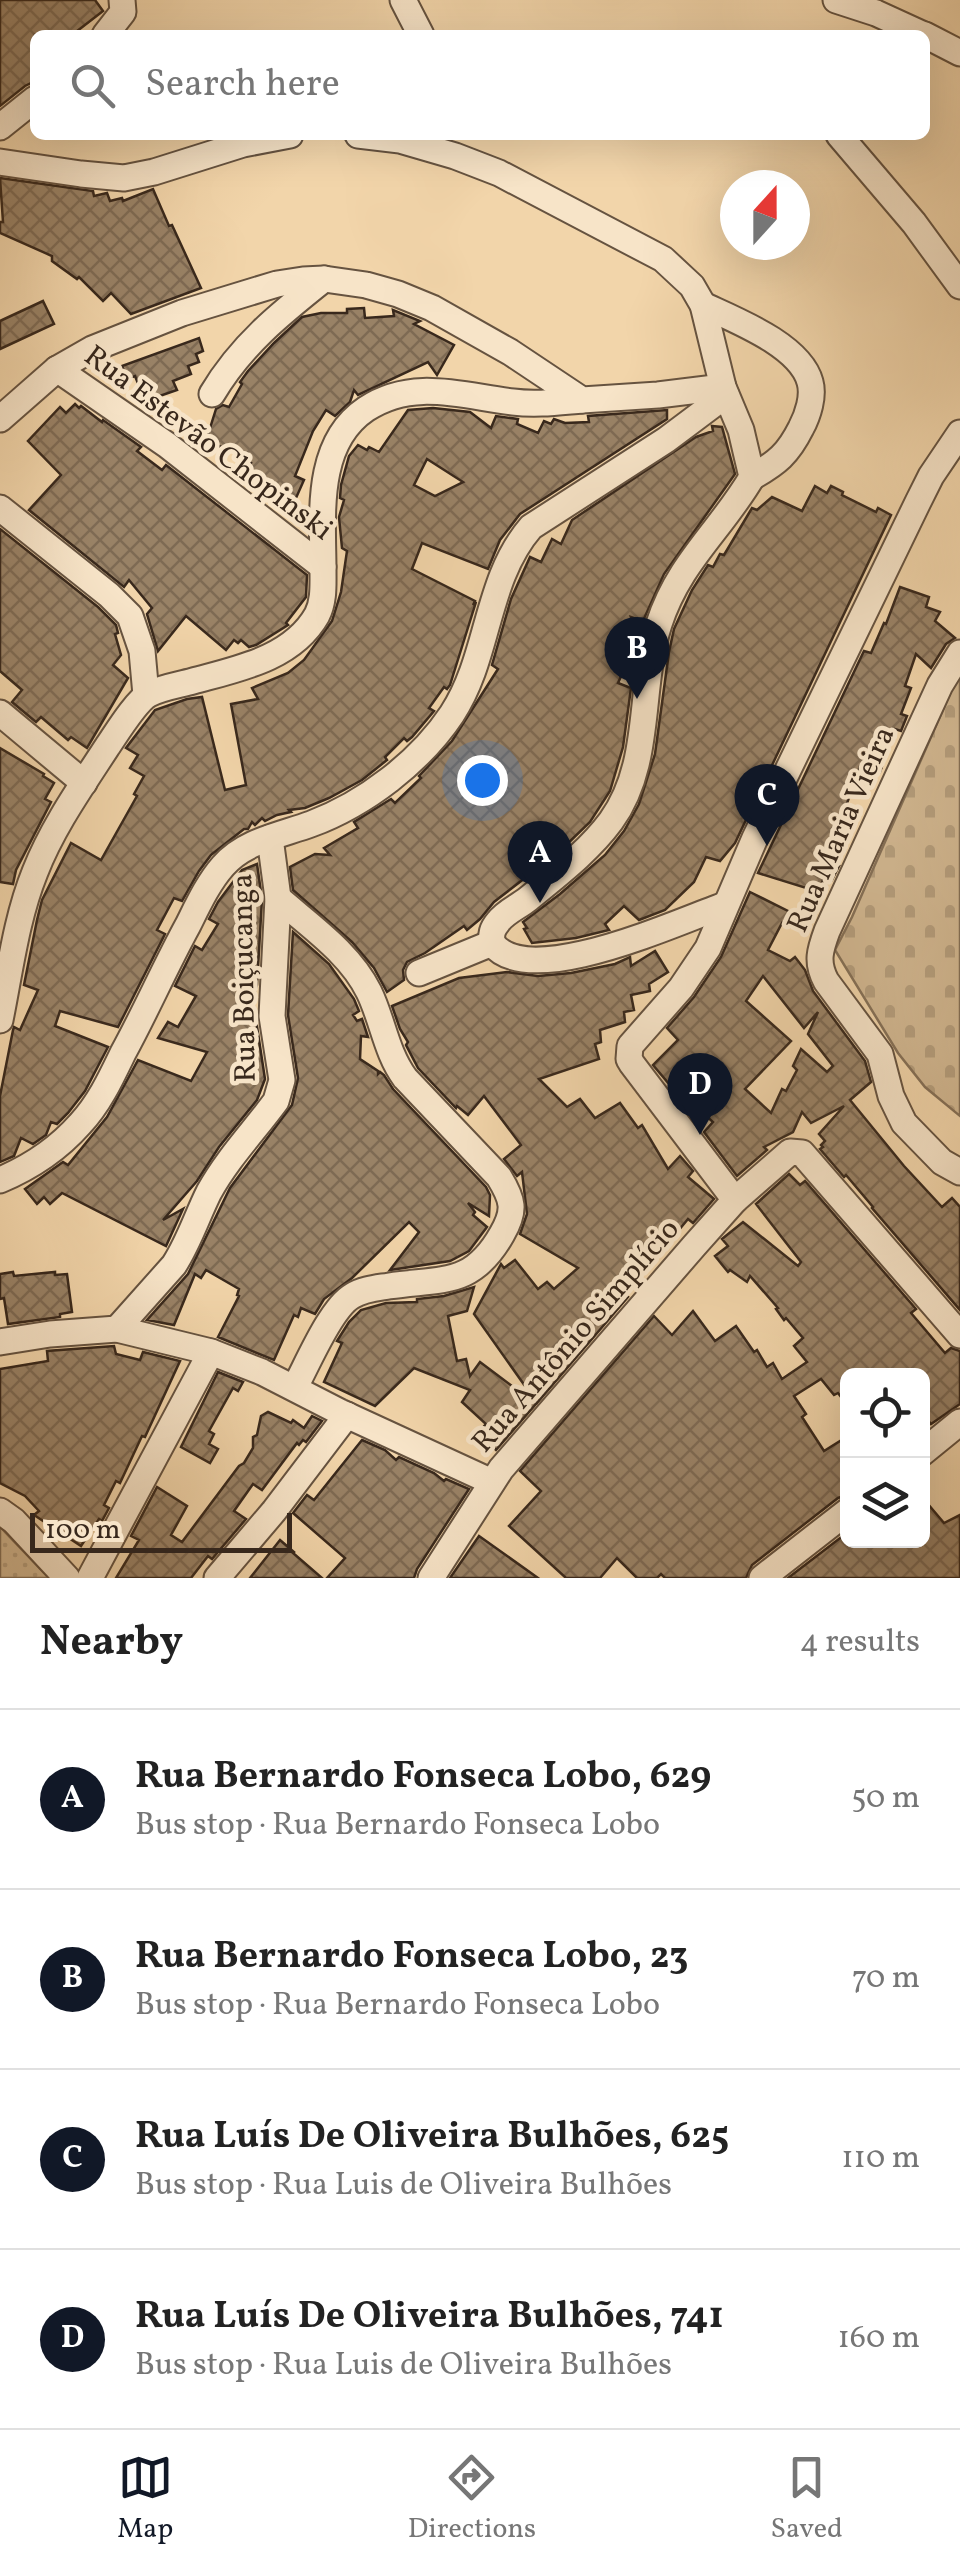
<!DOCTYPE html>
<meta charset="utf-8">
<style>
:root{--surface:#fff;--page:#f6f6f6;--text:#222;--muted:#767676;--line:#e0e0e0;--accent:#111827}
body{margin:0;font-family:Vollkorn,serif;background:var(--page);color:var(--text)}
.controls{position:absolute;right:30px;bottom:30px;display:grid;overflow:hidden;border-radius:15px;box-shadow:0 10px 40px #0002}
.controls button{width:90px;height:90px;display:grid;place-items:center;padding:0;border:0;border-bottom:2px solid var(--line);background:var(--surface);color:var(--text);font:50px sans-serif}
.compass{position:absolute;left:720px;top:170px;width:90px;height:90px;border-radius:50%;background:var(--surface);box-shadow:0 10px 40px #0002;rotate:21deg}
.scale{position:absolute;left:30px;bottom:25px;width:262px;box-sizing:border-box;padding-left:10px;border:5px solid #38281c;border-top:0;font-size:28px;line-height:35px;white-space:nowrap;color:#38281c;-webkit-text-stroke:8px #f7e4c8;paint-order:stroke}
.you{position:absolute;left:482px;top:780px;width:35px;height:35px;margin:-25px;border:8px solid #fff;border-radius:50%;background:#1a73e8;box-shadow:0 0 0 15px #1a73e833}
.badge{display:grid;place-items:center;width:65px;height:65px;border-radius:50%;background:var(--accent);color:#fff;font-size:32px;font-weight:700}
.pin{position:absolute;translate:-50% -82px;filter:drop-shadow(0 2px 5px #0008)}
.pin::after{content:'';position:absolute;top:52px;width:35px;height:30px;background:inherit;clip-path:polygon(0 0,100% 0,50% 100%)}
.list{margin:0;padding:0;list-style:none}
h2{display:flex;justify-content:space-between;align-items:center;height:130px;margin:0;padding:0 40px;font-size:42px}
h2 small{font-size:32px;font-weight:400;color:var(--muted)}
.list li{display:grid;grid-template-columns:65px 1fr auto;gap:30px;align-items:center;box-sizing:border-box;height:180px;padding:0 40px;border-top:2px solid var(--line)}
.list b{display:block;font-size:38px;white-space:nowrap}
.list p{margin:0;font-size:32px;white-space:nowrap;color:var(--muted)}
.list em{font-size:32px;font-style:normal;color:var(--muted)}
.icon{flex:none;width:55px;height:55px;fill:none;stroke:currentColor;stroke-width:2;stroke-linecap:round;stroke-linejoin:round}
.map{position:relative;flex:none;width:960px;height:1578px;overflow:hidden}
.search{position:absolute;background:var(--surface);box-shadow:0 10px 40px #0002;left:30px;right:30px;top:30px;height:110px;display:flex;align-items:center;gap:25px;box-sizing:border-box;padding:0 35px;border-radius:15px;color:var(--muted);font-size:38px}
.sheet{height:850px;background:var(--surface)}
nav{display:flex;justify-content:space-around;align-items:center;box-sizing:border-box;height:140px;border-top:2px solid var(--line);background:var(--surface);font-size:28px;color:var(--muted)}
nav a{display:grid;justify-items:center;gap:5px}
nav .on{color:var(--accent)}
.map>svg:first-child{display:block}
.cemetery{fill:url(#cemetery-stones);stroke:#857057;stroke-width:2.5}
.park{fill:url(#park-dots);stroke:#857057;stroke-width:2.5}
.building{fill:url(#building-cross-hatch);stroke:#38281c;stroke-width:2.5;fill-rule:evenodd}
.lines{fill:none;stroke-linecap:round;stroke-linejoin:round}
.minor-casing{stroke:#665340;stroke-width:29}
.minor{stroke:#f7e4c8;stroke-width:25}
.labels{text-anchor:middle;stroke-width:9;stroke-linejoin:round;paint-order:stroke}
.street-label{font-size:30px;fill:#38281c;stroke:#f7e4c8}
</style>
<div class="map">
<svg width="960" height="1578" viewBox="0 0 960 1578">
<defs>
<pattern id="cemetery-stones" width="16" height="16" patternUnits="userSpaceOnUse" patternTransform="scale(2.5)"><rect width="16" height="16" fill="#d2b892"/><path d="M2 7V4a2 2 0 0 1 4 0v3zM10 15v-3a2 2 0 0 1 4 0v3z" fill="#b59e7d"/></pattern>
<pattern id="park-dots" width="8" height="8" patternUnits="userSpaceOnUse" patternTransform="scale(2.5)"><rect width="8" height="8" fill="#d2b892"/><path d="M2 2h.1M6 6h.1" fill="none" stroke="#b59e7d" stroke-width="1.8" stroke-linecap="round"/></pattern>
<pattern id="building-cross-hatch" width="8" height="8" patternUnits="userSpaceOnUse" patternTransform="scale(2.5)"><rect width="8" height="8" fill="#998266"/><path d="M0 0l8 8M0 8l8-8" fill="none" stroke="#7e6a53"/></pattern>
</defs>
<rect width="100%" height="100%" fill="#f2d5aa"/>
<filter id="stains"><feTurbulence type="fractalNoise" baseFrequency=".002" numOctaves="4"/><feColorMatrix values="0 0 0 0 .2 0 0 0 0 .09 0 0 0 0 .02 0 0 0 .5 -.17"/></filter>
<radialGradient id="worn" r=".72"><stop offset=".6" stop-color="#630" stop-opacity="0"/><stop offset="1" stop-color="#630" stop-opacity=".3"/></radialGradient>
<polygon class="cemetery" points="960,671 960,1116 925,1087 898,1053 835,950 852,917"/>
<polygon class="park" points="0,1526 5,1532 49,1578 0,1578"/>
<g class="building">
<polygon points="0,0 95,0 103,11 72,35 35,35 35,81 25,86 0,106"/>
<polygon points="0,178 93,191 94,196 107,193 110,201 122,198 123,201 153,189 169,226 172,225 201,288 131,314 111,293 103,301 79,277 77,279 52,261 52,256 0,233 0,222 3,222"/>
<polygon points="43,301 54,324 0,349 0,321"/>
<polygon points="364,308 365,318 394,316 393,310 420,321 414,324 454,345 437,375 428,362 358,395 354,390 350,402 335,416 326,410 313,431 295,476 304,480 296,498 257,483 260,476 248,471 251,463 240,459 242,455 206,441 216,409 223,405 229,407 242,384 240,382 248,371 274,343 302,317 321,313 347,313 347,309"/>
<polygon points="199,338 203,351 196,354 199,362 188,366 191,374 173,381 177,390 154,398 148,383 139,386 135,376 127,379 122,366"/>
<polygon points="75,404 79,408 81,406 102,422 103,420 141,447 137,451 162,470 166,465 307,575 306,597 286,623 288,625 256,645 249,647 241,640 238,643 234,640 226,650 186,616 158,651 147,614 152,608 129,580 124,587 29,510 61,475 28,441 60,407 66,413"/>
<path d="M433,408L470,412L491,428L496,416L518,419L517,424L538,433L544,421L551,424L554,419L565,423L589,422L588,416L667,410V419L520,514L500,540L488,569L422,543L412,569L475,601L473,605L476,602L450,685L447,689L444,687L429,708L434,711L412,737L407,741L404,738L385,757L387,760L362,780L329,798L305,808L289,810L291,812L277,815L265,821L262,818L255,825L252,822L248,829H244L211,855L199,871L182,901L174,898L157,930L165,934L118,1027L60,1011L55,1026L108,1047L85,1091L68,1113L57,1124L51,1122L46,1135L33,1144L21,1138L14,1156L0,1162V1096L13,1030L14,1027L20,1030L38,990L24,985L37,920L42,900L71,843L101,860L137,796L134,794L144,776L130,768L138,755L126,748L155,710L187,699L202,697L225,790L246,785L231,704L258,699L252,688L288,673L304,660L332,621L341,592L347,551L342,548L339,517L344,500L340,498L341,485L349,456L358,445L367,450L369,447L379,452L408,410ZM427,459L463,482L435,496L414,485Z"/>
<polygon points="712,426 722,427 735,474 664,574 643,621 631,617 639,636 618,683 631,688 623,747 610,791 590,822 561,850 494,902 480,919 467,930 464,926 425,953 407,962 403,970 404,980 387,992 374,968 352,942 293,890 290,867 315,854 330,855 324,848 358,828 354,822 391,799 395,803 421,778 419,776 452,741 498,669 492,665 511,599 530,557 541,562 552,539 561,544 572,520 696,437 713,431"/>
<polygon points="815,486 827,493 831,486 843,492 842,495 876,512 878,508 891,515 735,843 720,861 706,857 694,882 665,910 639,920 624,906 605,924 609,930 576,938 532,943 524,929 527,928 523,922 560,894 605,855 624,831 639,804 655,754 669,652 674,629 692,590 708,565 713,567 720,554 724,555 752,508 757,510 772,497 802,511"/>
<polygon points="0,529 98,607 116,625 118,633 115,634 121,655 113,665 128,678 87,748 71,737 68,740 41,717 36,722 12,702 22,690 0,671"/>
<polygon points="900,587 929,597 926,607 940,612 935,621 955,638 946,644 931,668 916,654 905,686 911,688 901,714 907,716 901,731 895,729 880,772 860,766 837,832 842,834 833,865 839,866 832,880 824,877 819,892 758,873 864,651 871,653 884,623 886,624"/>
<polygon points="0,748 44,774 43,776 54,783 45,799 51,802 16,870 13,884 0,882"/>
<polygon points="257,864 262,899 257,985 246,1019 256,1020 265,1079 257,1100 219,1147 197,1181 163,1220 183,1209 166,1246 62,1193 50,1204 44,1197 37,1204 25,1189 63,1162 68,1165 107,1117 138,1060 191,1081 207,1052 158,1038 168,1022 178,1027 196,996 175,986 195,946 202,950 218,924 209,919 218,902 242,870"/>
<path d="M750,892L796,915L790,927L782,923L768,950L790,961L795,957L805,970L813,991L865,1061L871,1082L850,1100L904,1166L942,1207L952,1198L960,1207V1310L872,1208L873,1207L846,1175L844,1177L820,1149L823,1147L821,1145L825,1141L819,1134L844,1106L811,1123L802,1112L793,1132L764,1147L767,1150L737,1176L704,1132L713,1122L689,1100L686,1104L653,1065L678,1040L667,1028L694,997L721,957ZM763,976L804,1028L818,1012L808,1034L833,1066L827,1072L801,1049L793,1066L797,1070L786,1091L782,1089L771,1113L745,1089L791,1041L746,1001Z"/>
<polygon points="293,932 329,964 354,999 359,1011 353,1015 357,1021 362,1019 368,1037 361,1036 360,1059 378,1071 378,1074 380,1072 384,1075 393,1089 486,1187 490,1195 489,1216 468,1203 475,1212 473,1215 487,1227 469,1251 450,1261 390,1270 419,1232 409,1222 352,1278 324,1299 315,1314 301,1308 298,1317 294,1315 274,1360 218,1337 239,1296 237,1295 239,1289 206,1270 201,1278 195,1274 174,1325 147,1320 188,1274 230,1188 292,1105 298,1078 288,1015"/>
<polygon points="655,951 668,972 649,984 650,991 631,995 634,1010 624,1012 625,1022 600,1030 601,1042 595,1044 599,1059 539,1079 567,1107 580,1099 595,1118 620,1103 638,1128 642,1125 668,1169 680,1156 693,1171 688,1177 714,1199 693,1223 688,1219 655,1259 653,1257 623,1293 628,1297 537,1403 474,1314 501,1264 504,1268 515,1260 538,1289 547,1282 554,1289 578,1268 520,1234 527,1214 522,1172 517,1176 504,1159 521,1145 484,1096 468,1115 457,1106 456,1108 418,1068 406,1045 408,1042 400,1029 392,1006 459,978 507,972 538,976 571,973 615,964 630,957 631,966"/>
<polygon points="789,1174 800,1185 805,1181 916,1309 911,1313 945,1353 951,1348 960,1351 960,1404 931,1424 922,1413 922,1376 848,1376 848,1406 838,1393 834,1395 821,1379 794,1396 806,1414 802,1417 824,1451 848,1436 848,1495 838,1498 752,1565 746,1578 665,1578 661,1574 657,1578 637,1578 617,1558 600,1578 566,1578 509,1526 541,1491 520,1471 654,1316 672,1335 693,1311 715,1341 736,1326 754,1352 757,1350 767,1367 773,1363 782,1379 807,1362 794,1346 803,1338 786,1318 784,1320 776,1309 778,1308 750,1276 747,1282 730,1270 728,1272 715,1256 728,1246 722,1239 743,1222 798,1266 801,1262 756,1204"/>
<polygon points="13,1272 14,1276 55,1272 55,1275 67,1274 72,1312 60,1314 60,1317 8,1324 4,1298 0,1299 0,1274"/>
<polygon points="474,1287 467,1311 448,1316 457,1361 466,1359 470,1376 480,1362 536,1404 496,1450 478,1433 486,1424 462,1402 470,1390 414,1368 375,1406 324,1382 342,1343 337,1341 349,1322 361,1310 386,1303 417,1302 417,1299 444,1296"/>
<polygon points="114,1346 116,1354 140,1360 143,1352 180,1361 145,1437 142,1436 120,1483 116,1481 104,1505 109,1508 102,1521 99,1519 81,1546 34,1515 39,1511 25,1496 0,1483 0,1369 48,1361 47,1351"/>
<polygon points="218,1372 243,1382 238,1391 233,1388 209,1431 214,1434 209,1444 218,1449 210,1463 181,1447"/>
<polygon points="268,1412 291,1423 293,1420 304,1428 312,1416 322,1421 306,1442 303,1440 299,1445 297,1443 262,1490 253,1484 234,1511 246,1519 212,1559 208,1556 191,1578 116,1578 139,1540 131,1536 157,1487 187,1506 171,1535 182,1542 239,1466 244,1463 253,1448 253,1437 257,1435 261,1416"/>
<polygon points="362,1440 385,1450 396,1460 399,1457 434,1473 444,1481 446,1479 469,1489 417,1569 414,1578 327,1578 345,1558 293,1513 307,1495 314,1500"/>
<polygon points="922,1497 944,1523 960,1515 960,1578 788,1578 848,1532 848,1540 922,1540"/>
<polygon points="479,1536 538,1578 450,1578"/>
<polygon points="280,1540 294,1552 293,1553 322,1578 250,1578"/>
</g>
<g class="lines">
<defs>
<g id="minor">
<polyline points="403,0 421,35"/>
<polyline points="836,0 876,13 924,35"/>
<polyline points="105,35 123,12 122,0"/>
<polyline points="925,35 960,53"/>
<polyline points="0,127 35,99"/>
<path d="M358,135L400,140L455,156L499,173L663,259L692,286L703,305L723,387L741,430L752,477C721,530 679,562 659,624C638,688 653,763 611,821C588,852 557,875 528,899C518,907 505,912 498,922C492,929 491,934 492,943"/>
<polyline points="839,135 914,223 960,286"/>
<polyline points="0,162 81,174 124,178 154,172 243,144 290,135"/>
<path d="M703,305C735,320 800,345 810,382C814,396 808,415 801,428C788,454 777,463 752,477"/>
<polyline points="57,369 167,445 323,567"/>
<path d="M212,394C241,345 280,314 324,279"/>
<polyline points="0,419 57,369 92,349 182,313 277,284 303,280 324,279 366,285 398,294 432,308 510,352 582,400 658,395 723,387"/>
<polyline points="0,508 109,595 130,616 142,651 146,695"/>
<path d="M960,653L940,685L827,931C820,950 816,962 826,981L880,1054L891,1096L904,1123L942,1162L960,1172"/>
<polyline points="0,713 84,783"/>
<path d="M278,898C310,926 350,953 369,992C383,1021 386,1052 405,1078L499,1177C513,1200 516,1210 502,1234C472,1287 443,1278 389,1286C377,1288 363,1289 352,1296C331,1308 307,1365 295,1387"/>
<path d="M492,943C527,992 679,921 725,905"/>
<polyline points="419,973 492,943"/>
<path d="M0,1020C10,971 16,919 35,872C52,828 81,787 107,747C116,734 136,701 149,694C163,687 179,685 193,681C237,669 292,659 317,615C324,601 323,586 323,571C323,517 314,444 366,409C413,378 462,396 513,402C536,405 558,402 582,400"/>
<path d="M0,1180C31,1167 57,1150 80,1124C99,1104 111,1078 123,1053C146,1011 165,967 188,925C198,905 208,883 223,866C244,841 281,835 311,824C365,804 420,762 452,714C490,656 485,580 531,527L666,440L726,395"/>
<polyline points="735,1200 632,1064 629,1059 630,1046 681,988 708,948 755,838 918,502 931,476 960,433"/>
<path d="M117,1329L174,1265C189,1242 197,1216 209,1192C227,1159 254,1131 276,1101L282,1080L272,1016L278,898L270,838"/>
<polyline points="0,1342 50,1334 117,1329 211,1352 262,1372 340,1412 492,1482"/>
<polyline points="922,1453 960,1422"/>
<polyline points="0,1511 14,1521 67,1578"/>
<polyline points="90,1578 211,1352"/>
<polyline points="217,1578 274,1511 347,1415"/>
<polyline points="431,1578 501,1469 694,1246 735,1200 790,1152 802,1153 960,1335"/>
<polyline points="762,1578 848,1511"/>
</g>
</defs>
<use href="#minor" class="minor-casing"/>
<use href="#minor" class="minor"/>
</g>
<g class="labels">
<g class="street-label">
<text transform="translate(209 442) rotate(37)" y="10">Rua Estevão Chopinski</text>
<text transform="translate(840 829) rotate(-66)" y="10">Rua Maria Vieira</text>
<text transform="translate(243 978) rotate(-91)" y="10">Rua Boiçucanga</text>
<text transform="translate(575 1335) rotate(-49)" y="10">Rua Antônio Simplício</text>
</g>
</g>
<rect width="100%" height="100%" filter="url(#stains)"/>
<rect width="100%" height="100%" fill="url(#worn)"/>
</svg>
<div class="controls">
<button><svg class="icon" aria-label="locate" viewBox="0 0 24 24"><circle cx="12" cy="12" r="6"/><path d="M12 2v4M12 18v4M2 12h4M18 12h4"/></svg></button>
<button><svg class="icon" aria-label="layers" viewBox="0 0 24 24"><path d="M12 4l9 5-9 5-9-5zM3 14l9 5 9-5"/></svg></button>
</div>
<svg class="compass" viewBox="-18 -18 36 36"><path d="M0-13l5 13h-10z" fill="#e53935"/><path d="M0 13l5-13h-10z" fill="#767676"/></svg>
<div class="scale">100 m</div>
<div class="you"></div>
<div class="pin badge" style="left:540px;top:903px">A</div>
<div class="pin badge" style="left:637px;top:699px">B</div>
<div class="pin badge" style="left:767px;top:846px">C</div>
<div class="pin badge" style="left:700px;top:1135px">D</div>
<div class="search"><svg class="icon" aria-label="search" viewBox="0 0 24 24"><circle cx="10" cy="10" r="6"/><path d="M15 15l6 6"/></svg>Search here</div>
</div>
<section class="sheet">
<h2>Nearby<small>4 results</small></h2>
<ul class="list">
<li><span class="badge">A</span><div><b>Rua Bernardo Fonseca Lobo, 629</b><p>Bus stop · Rua Bernardo Fonseca Lobo</p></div><em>50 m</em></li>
<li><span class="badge">B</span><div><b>Rua Bernardo Fonseca Lobo, 23</b><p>Bus stop · Rua Bernardo Fonseca Lobo</p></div><em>70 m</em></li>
<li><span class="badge">C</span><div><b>Rua Luís De Oliveira Bulhões, 625</b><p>Bus stop · Rua Luis de Oliveira Bulhões</p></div><em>110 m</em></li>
<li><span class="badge">D</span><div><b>Rua Luís De Oliveira Bulhões, 741</b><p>Bus stop · Rua Luis de Oliveira Bulhões</p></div><em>160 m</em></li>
</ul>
</section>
<nav>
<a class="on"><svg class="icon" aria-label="map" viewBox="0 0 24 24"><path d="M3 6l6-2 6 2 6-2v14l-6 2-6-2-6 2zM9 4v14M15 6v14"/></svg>Map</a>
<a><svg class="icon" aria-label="directions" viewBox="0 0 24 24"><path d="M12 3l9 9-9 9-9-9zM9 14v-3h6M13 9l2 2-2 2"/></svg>Directions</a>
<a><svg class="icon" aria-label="saved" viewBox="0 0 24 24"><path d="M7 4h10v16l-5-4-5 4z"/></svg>Saved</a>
</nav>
